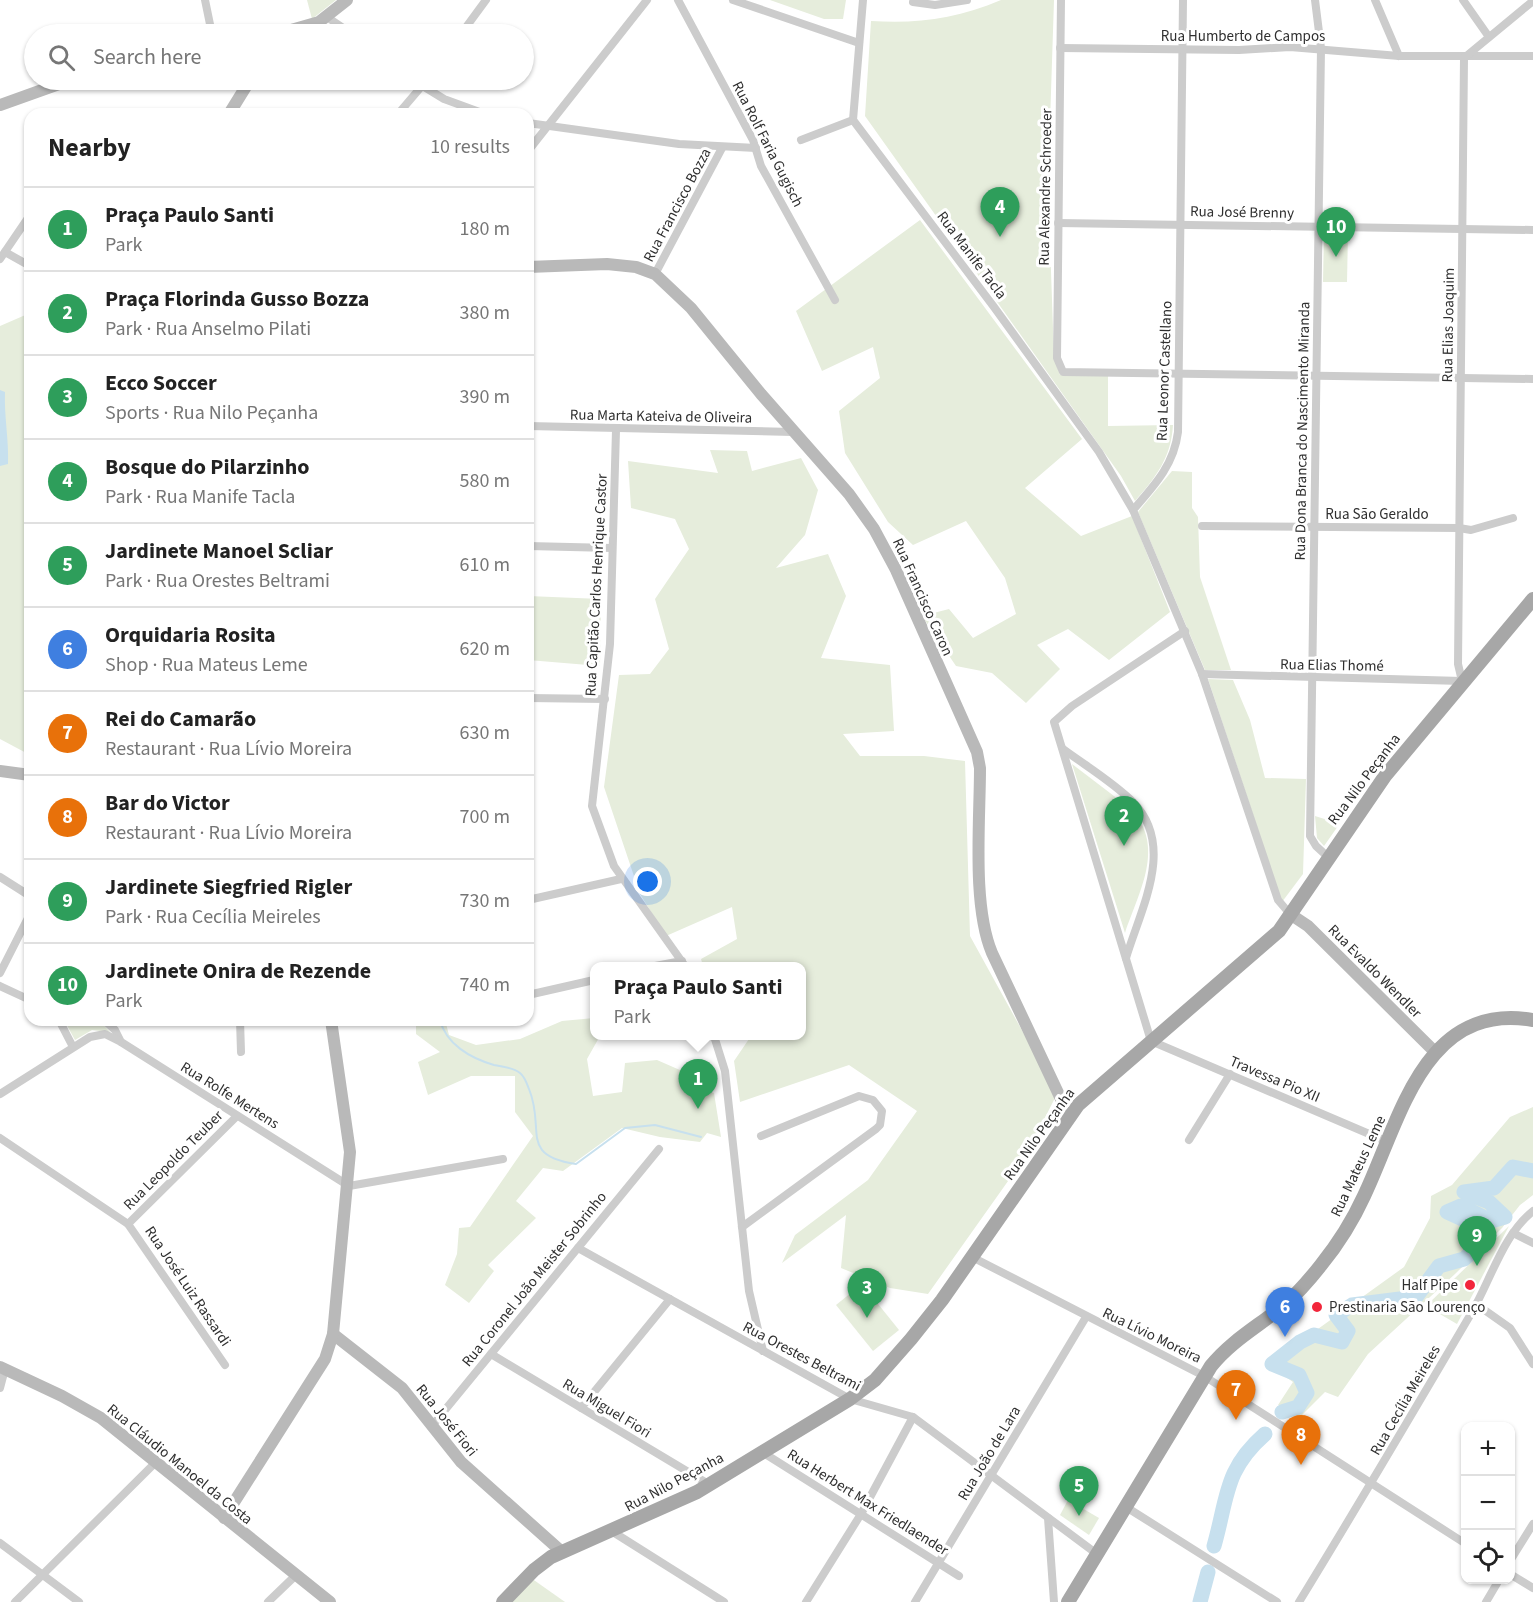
<!DOCTYPE html>
<meta charset="utf-8">
<style>
:root{--surface:#fff;--page:#f6f6f6;--text:#222;--muted:#767676;--line:#e0e0e0;--accent:#ea580c}
body{margin:0;font-family:"Source Sans 3",sans-serif;background:var(--page);color:var(--text)}
.controls{position:absolute;right:18px;bottom:18px;display:grid;overflow:hidden;border-radius:12px;box-shadow:0 2px 4px #0004}
.controls button{width:54px;height:54px;display:grid;place-items:center;padding:0;border:0;border-bottom:2px solid var(--line);background:var(--surface);color:var(--text);font:30px sans-serif}
.you{position:absolute;left:648px;top:882px;width:21px;height:21px;margin:-15px;border:4px solid #fff;border-radius:50%;background:#1a73e8;box-shadow:0 0 0 9px #1a73e833}
.badge{display:grid;place-items:center;width:39px;height:39px;border-radius:50%;background:var(--accent);color:#fff;font-size:20px;font-weight:700}
.pin{position:absolute;translate:-50% -50px;filter:drop-shadow(0 2px 3px #0008)}
.pin::after{content:'';position:absolute;top:32px;width:21px;height:18px;background:inherit;clip-path:polygon(0 0,100% 0,50% 100%)}
.popup{position:absolute;left:590px;top:962px;width:216px;height:78px;box-sizing:border-box;display:grid;place-content:center;border-radius:12px;background:var(--surface);filter:drop-shadow(0 2px 4px #0005);font-size:20px;white-space:nowrap;color:var(--muted)}
.popup b{font-size:22px;color:var(--text)}
.popup::after{content:'';position:absolute;left:50%;top:100%;margin-left:-12px;border:12px solid transparent;border-top-color:var(--surface)}
.list{margin:0;padding:0;list-style:none}
h2{display:flex;justify-content:space-between;align-items:center;height:78px;margin:0;padding:0 24px;font-size:26px}
h2 small{font-size:20px;font-weight:400;color:var(--muted)}
.list li{display:grid;grid-template-columns:39px 1fr auto;gap:18px;align-items:center;box-sizing:border-box;height:84px;padding:0 24px;border-top:2px solid var(--line)}
.list b{display:block;font-size:22px;white-space:nowrap}
.list p{margin:0;font-size:20px;white-space:nowrap;color:var(--muted)}
.list em{font-size:20px;font-style:normal;color:var(--muted)}
.icon{flex:none;width:33px;height:33px;fill:none;stroke:currentColor;stroke-width:2;stroke-linecap:round;stroke-linejoin:round}
.map{position:relative;flex:none;width:1533px;height:1602px;overflow:hidden}
.search{position:absolute;background:var(--surface);box-shadow:0 2px 4px #0004;left:24px;top:24px;width:510px;height:66px;display:flex;align-items:center;gap:15px;box-sizing:border-box;padding:0 21px;border-radius:33px;color:var(--muted);font-size:22px}
.panel{position:absolute;background:var(--surface);box-shadow:0 2px 4px #0004;left:24px;top:108px;width:510px;height:918px;border-radius:18px}
.map>svg:first-child{display:block}
.green{fill:#e6eddc}
.water{fill:#c7e0ee}
.lines{fill:none;stroke-linecap:round;stroke-linejoin:round}
.stream{stroke:#c7e0ee;stroke-width:2}
.river{stroke:#c7e0ee;stroke-width:15}
.street{stroke:#ccc;stroke-width:8}
.secondary{stroke:#b9b9b9;stroke-width:12}
.primary{stroke:#a7a7a7;stroke-width:14}
.poi-dot{fill:#f2263b;stroke:#fff;stroke-width:2}
.labels{text-anchor:middle;stroke-width:6;stroke-linejoin:round;paint-order:stroke}
.street-label{font-size:15px;fill:#2f2f2f;stroke:#fff}
.poi-label{font-size:15px;fill:#2f2f2f;stroke:#fff;text-anchor:end}
</style>
<div class="map">
<svg width="1533" height="1602" viewBox="0 0 1533 1602">
<rect width="100%" height="100%" fill="#fff"/>
<g class="green">
<polygon points="307,0 336,0 312,19"/>
<polygon points="770,0 846,0 843,19 824,19"/>
<path d="M1001,0H1054L1048,185L1054,357L1060,375L1108,376V426L1173,425C1171,458 1156,477 1135,501L1121,476L865,116L871,21C917,24 956,19 1001,0Z"/>
<polygon points="920,220 1082,439 1025,488 1081,536 1132,516 1170,612 1109,660 1068,629 1037,645 1060,669 1026,703 992,673 956,666 922,616 949,609 973,638 1016,614 1005,578 966,521 913,545 888,522 845,453 839,411 880,378 873,347 822,371 796,311"/>
<polygon points="1324,233 1348,233 1347,282 1323,282"/>
<polygon points="30,313 30,755 0,739 0,326"/>
<polygon points="710,450 747,451 752,471 801,458 818,490 805,535 776,568 828,554 846,596 821,658 890,665 894,731 843,734 860,756 924,756 965,761 970,936 1057,1094 1025,1157 928,1294 890,1288 841,1268 846,1215 782,1263 795,1235 868,1180 917,1111 849,1065 740,1102 734,1061 751,1036 801,1036 801,966 703,966 701,959 737,939 732,907 666,936 640,894 604,787 619,675 650,674 669,649 655,599 689,549 675,519 631,508 628,461 718,473"/>
<polygon points="1172,471 1192,472 1192,508 1198,517 1200,577 1231,670 1205,670 1138,512"/>
<polygon points="528,596 601,599 600,666 528,660"/>
<polygon points="1208,679 1233,680 1250,720 1265,778 1306,779 1303,874 1282,902"/>
<path d="M1072,764L1131,809C1166,847 1139,891 1125,933Z"/>
<polygon points="1315,816 1331,821 1343,819 1324,846 1317,838"/>
<polygon points="594,1018 594,1036 600,1036 587,1059 593,1096 622,1092 625,1063 657,1060 689,1074 692,1086 714,1093 721,1137 707,1133 700,1142 660,1137 622,1128 563,1171 543,1168 516,1201 536,1218 488,1265 494,1271 469,1303 445,1285 457,1254 459,1228 470,1227 533,1136 515,1112 515,1076 471,1076 428,1095 418,1062 440,1052 416,1034 416,1020 445,1020 449,1035 476,1045 520,1039 562,1021"/>
<polygon points="64,1020 99,1020 110,1032 92,1030 75,1040"/>
<polygon points="1533,1107 1533,1195 1520,1205 1502,1228 1455,1274 1368,1354 1338,1397 1325,1392 1299,1418 1278,1405 1293,1382 1268,1365 1404,1267 1430,1218 1431,1196 1452,1185 1510,1117"/>
<polygon points="1509,1226 1457,1324 1426,1306"/>
<polygon points="862,1284 899,1330 873,1351 836,1305"/>
<polygon points="1068,1500 1099,1518 1089,1535 1060,1515"/>
<polygon points="531,1578 565,1602 510,1602"/>
</g>
<path class="water" d="M0,390L5,392C4,416 9,440 8,464L0,466Z"/>
<g class="lines">
<path class="stream" d="M440,1020C446,1044 470,1058 494,1065C503,1067 513,1067 520,1073C525,1077 527,1084 529,1089C546,1130 518,1155 576,1164L625,1128L655,1125L701,1137"/>
<g class="river">
<polyline points="1282,1412 1298,1407 1307,1393 1299,1375 1272,1364 1300,1342 1314,1335 1342,1342 1348,1331 1336,1315 1352,1305 1416,1297 1439,1266 1464,1259 1479,1246 1482,1228 1447,1212 1461,1206 1491,1221 1505,1217 1489,1202 1464,1192 1494,1188 1513,1167 1533,1171"/>
<path d="M1214,1546C1228,1497 1224,1470 1265,1434"/>
<polyline points="1200,1602 1208,1572"/>
</g>
<g class="street">
<polyline points="205,0 212,34"/>
<polyline points="678,0 753,140 761,166 835,300"/>
<polyline points="733,0 859,43"/>
<polyline points="863,0 853,120 994,307 1099,452 1133,510"/>
<polyline points="1061,0 1057,358 1063,372 1533,379"/>
<path d="M1183,0L1178,432C1174,465 1154,486 1133,510L1202,674L1278,900L1290,914"/>
<polyline points="1315,0 1321,48 1310,836 1316,846 1328,857"/>
<polyline points="1375,0 1399,56"/>
<polyline points="1463,0 1489,37"/>
<polyline points="913,2 935,5 967,0"/>
<polyline points="327,17 352,34"/>
<polyline points="461,34 486,0"/>
<polyline points="1060,48 1239,50 1290,47 1399,56 1533,56"/>
<polyline points="413,80 444,99 485,114"/>
<polyline points="398,114 427,80"/>
<polyline points="528,123 679,144 756,148"/>
<polyline points="801,140 853,120"/>
<polyline points="528,151 647,0"/>
<polyline points="1058,223 1533,230"/>
<polyline points="5,252 30,266"/>
<polyline points="0,259 30,215"/>
<polyline points="655,274 722,148"/>
<polyline points="528,426 793,432"/>
<polyline points="616,430 610,644 592,806 614,866 685,966"/>
<polyline points="1202,526 1459,528 1471,530 1513,518"/>
<polyline points="528,546 612,548"/>
<polyline points="1185,631 1072,706 1054,722 1151,1041 1388,1142"/>
<polyline points="1202,674 1462,681 1458,664 1464,58 1533,1"/>
<polyline points="528,698 605,699"/>
<path d="M1063,749C1086,766 1113,782 1133,802C1176,846 1141,908 1126,958"/>
<polyline points="0,877 30,896"/>
<polyline points="528,900 621,879"/>
<polyline points="655,966 682,961"/>
<polyline points="0,973 30,914"/>
<polyline points="0,986 30,1000"/>
<polyline points="528,995 594,980"/>
<polyline points="59,1020 73,1047"/>
<polyline points="104,1020 115,1030 121,1042 349,1186 503,1159"/>
<polyline points="240,1020 241,1052"/>
<polyline points="714,1036 725,1071 749,1291 763,1351"/>
<polyline points="0,1094 90,1037 105,1034 121,1042"/>
<polyline points="0,1138 128,1224 225,1365"/>
<polyline points="1189,1140 1230,1074"/>
<polyline points="128,1224 237,1116"/>
<polyline points="742,1227 876,1129 880,1125 882,1111 873,1100 859,1096 761,1136"/>
<polyline points="1513,1233 1533,1243"/>
<polyline points="578,1248 850,1399 913,1417 1097,1554"/>
<polyline points="972,1257 1204,1376 1466,1544"/>
<polyline points="1476,1304 1510,1328 1533,1364"/>
<polyline points="491,1354 710,1485"/>
<polyline points="0,1388 5,1369"/>
<polyline points="581,1408 670,1299"/>
<polyline points="431,1427 659,1149"/>
<polyline points="762,1452 959,1576"/>
<polyline points="1126,1507 1277,1602"/>
<polyline points="1048,1518 1054,1602"/>
<polyline points="613,1532 724,1602"/>
<polyline points="0,1543 79,1602"/>
<polyline points="1510,1561 1533,1524"/>
<polyline points="1510,1574 1533,1588"/>
<polyline points="15,1602 156,1462"/>
<polyline points="268,1602 295,1576"/>
<polyline points="806,1602 861,1514 913,1417"/>
<polyline points="915,1602 1086,1317"/>
<path d="M1299,1602C1358,1506 1415,1409 1472,1312C1491,1279 1503,1235 1533,1211"/>
<polyline points="1486,1602 1499,1580"/>
</g>
<g class="secondary">
<polyline points="277,34 319,22 347,0"/>
<polyline points="0,105 70,80"/>
<polyline points="229,114 250,80"/>
<path d="M528,267L607,264L636,267L655,274L691,308L761,394L849,494L874,529L896,570L977,752L980,768C980,822 972,905 992,953L1069,1116"/>
<polyline points="0,771 30,775"/>
<polyline points="1290,914 1308,926 1435,1052"/>
<polyline points="333,1334 402,1388 461,1462 562,1552"/>
<polyline points="0,1367 62,1396 101,1418 330,1602"/>
<polyline points="224,1518 325,1359 333,1334 350,1152 331,1020"/>
</g>
<g class="primary">
<polyline points="503,1602 534,1570 551,1557 697,1492 850,1399 875,1380 911,1339 942,1300 1078,1105 1279,931 1385,776 1533,599"/>
<path d="M1068,1602L1211,1366C1232,1340 1259,1326 1284,1305C1298,1293 1310,1279 1321,1265C1338,1244 1353,1220 1364,1196C1400,1121 1423,1001 1533,1020"/>
</g>
</g>
<g class="poi-dot">
<circle cx="1470" cy="1285" r="6"/>
<circle cx="1317" cy="1307" r="6"/>
</g>
<g class="labels">
<g class="street-label">
<text x="1243" y="41">Rua Humberto de Campos</text>
<text transform="translate(768 144) rotate(63)" y="5">Rua Rolf Faria Gugisch</text>
<text transform="translate(1045 187) rotate(-89)" y="5">Rua Alexandre Schroeder</text>
<text transform="translate(677 205) rotate(-62)" y="5">Rua Francisco Bozza</text>
<text transform="translate(1242 212) rotate(1)" y="5">Rua José Brenny</text>
<text transform="translate(972 255) rotate(53)" y="5">Rua Manife Tacla</text>
<text transform="translate(1448 325) rotate(-89)" y="5">Rua Elias Joaquim</text>
<text transform="translate(1164 371) rotate(-88)" y="5">Rua Leonor Castellano</text>
<text transform="translate(661 416) rotate(1)" y="5">Rua Marta Kateiva de Oliveira</text>
<text transform="translate(1302 431) rotate(-89)" y="5">Rua Dona Branca do Nascimento Miranda</text>
<text x="1377" y="519">Rua São Geraldo</text>
<text transform="translate(596 585) rotate(-87)" y="5">Rua Capitão Carlos Henrique Castor</text>
<text transform="translate(923 597) rotate(66)" y="5">Rua Francisco Caron</text>
<text transform="translate(1332 665) rotate(1)" y="5">Rua Elias Thomé</text>
<text transform="translate(1364 779) rotate(-53)" y="5">Rua Nilo Peçanha</text>
<text transform="translate(1375 971) rotate(45)" y="5">Rua Evaldo Wendler</text>
<text transform="translate(1275 1079) rotate(23)" y="5">Travessa Pio XII</text>
<text transform="translate(230 1095) rotate(32)" y="5">Rua Rolfe Mertens</text>
<text transform="translate(1039 1134) rotate(-54)" y="5">Rua Nilo Peçanha</text>
<text transform="translate(173 1160) rotate(-45)" y="5">Rua Leopoldo Teuber</text>
<text transform="translate(1358 1166) rotate(-65)" y="5">Rua Mateus Leme</text>
<text transform="translate(534 1279) rotate(-51)" y="5">Rua Coronel João Meister Sobrinho</text>
<text transform="translate(188 1286) rotate(56)" y="5">Rua José Luiz Rassardi</text>
<text transform="translate(1152 1335) rotate(26)" y="5">Rua Lívio Moreira</text>
<text transform="translate(802 1356) rotate(28)" y="5">Rua Orestes Beltrami</text>
<text transform="translate(1405 1400) rotate(-60)" y="5">Rua Cecília Meireles</text>
<text transform="translate(607 1408) rotate(31)" y="5">Rua Miguel Fiori</text>
<text transform="translate(447 1420) rotate(51)" y="5">Rua José Fiori</text>
<text transform="translate(989 1453) rotate(-59)" y="5">Rua João de Lara</text>
<text transform="translate(180 1464) rotate(39)" y="5">Rua Cláudio Manoel da Costa</text>
<text transform="translate(674 1482) rotate(-28)" y="5">Rua Nilo Peçanha</text>
<text transform="translate(868 1502) rotate(32)" y="5">Rua Herbert Max Friedlaender</text>
</g>
<g class="poi-label">
<text x="1458" y="1290">Half Pipe</text>
<text x="1329" y="1312" text-anchor="start">Prestinaria São Lourenço</text>
</g>
</g>
</svg>
<div class="controls">
<button>+</button>
<button>−</button>
<button><svg class="icon" aria-label="locate" viewBox="0 0 24 24"><circle cx="12" cy="12" r="6"/><path d="M12 2v4M12 18v4M2 12h4M18 12h4"/></svg></button>
</div>
<div class="you"></div>
<div class="pin badge" style="left:698px;top:1109px;background:#2e9e5b">1</div>
<div class="popup"><b>Praça Paulo Santi</b>Park</div>
<div class="pin badge" style="left:1124px;top:846px;background:#2e9e5b">2</div>
<div class="pin badge" style="left:867px;top:1318px;background:#2e9e5b">3</div>
<div class="pin badge" style="left:1000px;top:237px;background:#2e9e5b">4</div>
<div class="pin badge" style="left:1079px;top:1516px;background:#2e9e5b">5</div>
<div class="pin badge" style="left:1285px;top:1337px;background:#3f7fe0">6</div>
<div class="pin badge" style="left:1236px;top:1420px;background:#e8710a">7</div>
<div class="pin badge" style="left:1301px;top:1465px;background:#e8710a">8</div>
<div class="pin badge" style="left:1477px;top:1266px;background:#2e9e5b">9</div>
<div class="pin badge" style="left:1336px;top:257px;background:#2e9e5b">10</div>
<div class="search"><svg class="icon" aria-label="search" viewBox="0 0 24 24"><circle cx="10" cy="10" r="6"/><path d="M15 15l6 6"/></svg>Search here</div>
<section class="panel">
<h2>Nearby<small>10 results</small></h2>
<ul class="list">
<li><span class="badge" style="background:#2e9e5b">1</span><div><b>Praça Paulo Santi</b><p>Park</p></div><em>180 m</em></li>
<li><span class="badge" style="background:#2e9e5b">2</span><div><b>Praça Florinda Gusso Bozza</b><p>Park · Rua Anselmo Pilati</p></div><em>380 m</em></li>
<li><span class="badge" style="background:#2e9e5b">3</span><div><b>Ecco Soccer</b><p>Sports · Rua Nilo Peçanha</p></div><em>390 m</em></li>
<li><span class="badge" style="background:#2e9e5b">4</span><div><b>Bosque do Pilarzinho</b><p>Park · Rua Manife Tacla</p></div><em>580 m</em></li>
<li><span class="badge" style="background:#2e9e5b">5</span><div><b>Jardinete Manoel Scliar</b><p>Park · Rua Orestes Beltrami</p></div><em>610 m</em></li>
<li><span class="badge" style="background:#3f7fe0">6</span><div><b>Orquidaria Rosita</b><p>Shop · Rua Mateus Leme</p></div><em>620 m</em></li>
<li><span class="badge" style="background:#e8710a">7</span><div><b>Rei do Camarão</b><p>Restaurant · Rua Lívio Moreira</p></div><em>630 m</em></li>
<li><span class="badge" style="background:#e8710a">8</span><div><b>Bar do Victor</b><p>Restaurant · Rua Lívio Moreira</p></div><em>700 m</em></li>
<li><span class="badge" style="background:#2e9e5b">9</span><div><b>Jardinete Siegfried Rigler</b><p>Park · Rua Cecília Meireles</p></div><em>730 m</em></li>
<li><span class="badge" style="background:#2e9e5b">10</span><div><b>Jardinete Onira de Rezende</b><p>Park</p></div><em>740 m</em></li>
</ul>
</section>
</div>
